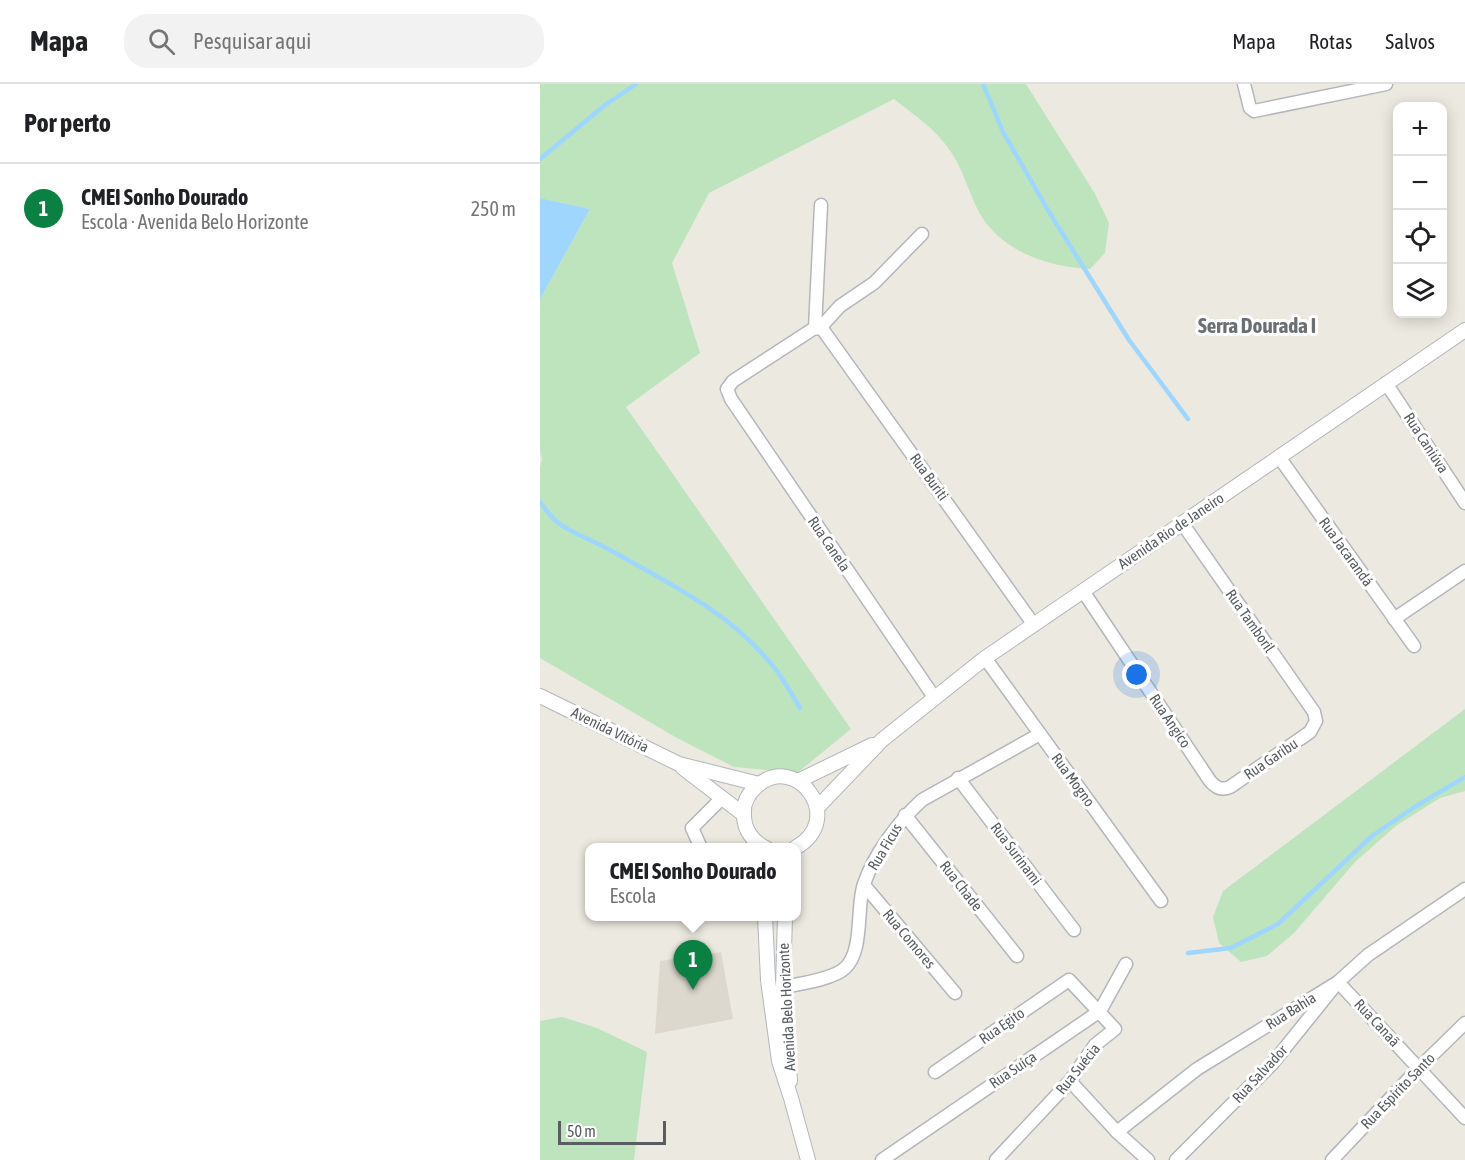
<!DOCTYPE html>
<html lang="pt">
<meta charset="utf-8">
<style>
:root{--surface:#fff;--page:#f2f2f2;--text:#202124;--muted:#757577;--line:#e0e0e0;--accent:#0b8043}
body{margin:0;font-family:"Asap Condensed",sans-serif;background:var(--page);color:var(--text)}
.controls{position:absolute;right:18px;top:18px;display:grid;overflow:hidden;border-radius:12px;box-shadow:0 3px 15px #0003}
.controls button{width:54px;height:54px;display:grid;place-items:center;padding:0;border:0;border-bottom:2px solid var(--line);background:var(--surface);color:var(--text);font:30px sans-serif}
.scale{position:absolute;left:18px;bottom:15px;width:108px;box-sizing:border-box;padding-left:6px;border:3px solid #595d61;border-top:0;font-size:16px;line-height:21px;white-space:nowrap;color:#595d61;-webkit-text-stroke:4px #fff;paint-order:stroke}
.you{position:absolute;left:597px;top:591px;width:21px;height:21px;margin:-15px;border:4px solid #fff;border-radius:50%;background:#1a73e8;box-shadow:0 0 0 9px #1a73e833}
.badge{display:grid;place-items:center;width:39px;height:39px;border-radius:50%;background:var(--accent);color:#fff;font-size:20px;font-weight:700}
.pin{position:absolute;translate:-50% -50px;filter:drop-shadow(0 2px 3px #0008)}
.pin::after{content:'';position:absolute;top:32px;width:21px;height:18px;background:inherit;clip-path:polygon(0 0,100% 0,50% 100%)}
.popup{position:absolute;left:45px;top:759px;width:216px;height:78px;box-sizing:border-box;display:grid;place-content:center;border-radius:12px;background:var(--surface);filter:drop-shadow(0 2px 4px #0005);font-size:20px;white-space:nowrap;color:var(--muted)}
.popup b{font-size:22px;color:var(--text)}
.popup::after{content:'';position:absolute;left:50%;top:100%;margin-left:-12px;border:12px solid transparent;border-top-color:var(--surface)}
.list{margin:0;padding:0;list-style:none}
h2{display:flex;justify-content:space-between;align-items:center;height:78px;margin:0;padding:0 24px;font-size:26px}
h2 small{font-size:20px;font-weight:400;color:var(--muted)}
.list li{display:grid;grid-template-columns:39px 1fr auto;gap:18px;align-items:center;box-sizing:border-box;height:90px;padding:0 24px;border-top:2px solid var(--line)}
.list b{display:block;font-size:22px;white-space:nowrap}
.list p{margin:0;font-size:20px;white-space:nowrap;color:var(--muted)}
.list em{font-size:20px;font-style:normal;color:var(--muted)}
.icon{flex:none;width:33px;height:33px;fill:none;stroke:currentColor;stroke-width:2;stroke-linecap:round;stroke-linejoin:round}
.map{position:relative;flex:none;width:925px;height:1076px;overflow:hidden}
header{display:flex;align-items:center;gap:36px;box-sizing:border-box;height:84px;padding:0 30px;background:var(--surface);border-bottom:2px solid var(--line)}
header strong{font-size:28px}
nav{display:flex;gap:33px;margin-inline-start:auto;font-size:21px}
.search{width:420px;height:54px;background:var(--page);display:flex;align-items:center;gap:15px;box-sizing:border-box;padding:0 21px;border-radius:24px;color:var(--muted);font-size:22px}
main{display:flex}
aside{flex:1;background:var(--surface)}
.map>svg:first-child{display:block}
.education{fill:#dcd8ce}
.green{fill:#bde4bc}
.water{fill:#9ed6fe}
.lines{fill:none;stroke-linecap:round;stroke-linejoin:round}
.stream{stroke:#9ed6fe;stroke-width:4.5}
.minor-casing{stroke:#b3b7bb;stroke-width:15}
.tertiary-casing{stroke:#b3b7bb;stroke-width:16}
.minor{stroke:#fff;stroke-width:12}
.tertiary{stroke:#fff;stroke-width:14}
.labels{text-anchor:middle;stroke-width:6;stroke-linejoin:round;paint-order:stroke}
.street-label{font-size:15px;fill:#595d61;stroke:#fff}
.district-label{font-size:21px;font-weight:bold;fill:#6a6f73;stroke:#fff}
</style>
<header>
<strong>Mapa</strong>
<div class="search"><svg class="icon" aria-label="search" viewBox="0 0 24 24"><circle cx="10" cy="10" r="6"/><path d="M15 15l6 6"/></svg>Pesquisar aqui</div>
<nav><a>Mapa</a><a>Rotas</a><a>Salvos</a></nav>
</header>
<main>
<aside>
<h2>Por perto<small></small></h2>
<ul class="list">
<li><span class="badge">1</span><div><b>CMEI Sonho Dourado</b><p>Escola · Avenida Belo Horizonte</p></div><em>250 m</em></li>
</ul>
</aside>
<div class="map">
<svg width="925" height="1076" viewBox="0 0 925 1076">
<rect width="100%" height="100%" fill="#ece9e0"/>
<polygon class="education" points="181,868 193,935 115,950 120,877"/>
<g class="green">
<path d="M0,0H486L554,108L569,139L565,169L550,185C509,183 462,168 440,130C429,110 424,87 411,68C397,46 374,31 354,15L169,109L132,179L160,269L86,323L311,645L257,689L194,683L137,654L0,574V384L2,375L0,366V215L50,125L0,114Z"/>
<polygon points="925,625 925,707 900,714 857,741 815,778 754,849 727,872 701,878 679,859 673,833 683,807"/>
<polygon points="22,933 57,944 107,968 94,1076 0,1076 0,937"/>
</g>
<polygon class="water" points="0,114 50,125 0,215"/>
<g class="lines">
<g class="stream">
<polyline points="443,0 463,48 509,128 589,256 648,335"/>
<polyline points="0,75 65,21 96,0"/>
<path d="M0,418C3,422 7,428 11,432C24,447 53,456 70,466C125,497 185,526 227,575C241,590 250,607 260,624"/>
<polyline points="648,869 691,864 738,840 832,752 873,724 925,693"/>
</g>
<defs>
<g id="minor">
<polyline points="704,0 710,24 714,27 846,0"/>
<polyline points="275,244 281,121"/>
<polyline points="280,244 300,222 334,199 382,150"/>
<polyline points="846,299 925,419"/>
<polyline points="739,373 874,562"/>
<path d="M543,507L670,697C675,703 681,707 690,703L770,648L776,637L774,628L642,439"/>
<polyline points="854,535 925,487"/>
<polyline points="445,574 621,817"/>
<polyline points="394,613 191,315 187,305 193,297 273,245 278,244 283,246 494,541"/>
<polyline points="418,694 534,846"/>
<polyline points="365,731 477,872"/>
<polyline points="161,764 152,744 182,714"/>
<polyline points="324,801 415,909"/>
<path d="M243,903C259,900 294,895 305,884C324,867 316,822 324,800C334,770 359,737 382,716L500,650"/>
<polyline points="395,988 529,896 575,945 555,961 530,997 456,1076"/>
<polyline points="530,997 577,1048 608,1076"/>
<polyline points="577,1048 657,985 798,898 828,871 925,805"/>
<polyline points="342,1076 560,927 586,880"/>
<polyline points="636,1076 732,980 798,898 925,1034"/>
<polyline points="792,1076 879,984 925,939"/>
</g>
<g id="tertiary">
<polyline points="0,612 139,680 219,700"/>
<polyline points="143,684 203,730"/>
<polyline points="258,697 332,661"/>
<polyline points="277,724 342,656 445,574 925,246"/>
<path d="M226,764C213,758 204,746 204,731C203,720 208,710 216,703C255,666 308,735 255,764"/>
<polyline points="225,832 228,896 239,977 251,1014 268,1076"/>
<polyline points="245,832 243,903 250,997"/>
</g>
</defs>
<use href="#minor" class="minor-casing"/>
<use href="#tertiary" class="tertiary-casing"/>
<use href="#minor" class="minor"/>
<use href="#tertiary" class="tertiary"/>
</g>
<g class="labels">
<g class="street-label">
<text transform="translate(886 359) rotate(57)" y="5">Rua Caniúva</text>
<text transform="translate(389 393) rotate(54)" y="5">Rua Buriti</text>
<text transform="translate(631 447) rotate(-34)" y="5">Avenida Rio de Janeiro</text>
<text transform="translate(289 460) rotate(56)" y="5">Rua Canela</text>
<text transform="translate(806 468) rotate(54)" y="5">Rua Jacarandá</text>
<text transform="translate(710 537) rotate(55)" y="5">Rua Tamboril</text>
<text transform="translate(630 637) rotate(56)" y="5">Rua Angico</text>
<text transform="translate(70 646) rotate(26)" y="5">Avenida Vitória</text>
<text transform="translate(731 675) rotate(-34)" y="5">Rua Garibu</text>
<text transform="translate(533 696) rotate(54)" y="5">Rua Mogno</text>
<text transform="translate(345 763) rotate(-59)" y="5">Rua Ficus</text>
<text transform="translate(476 770) rotate(53)" y="5">Rua Surinami</text>
<text transform="translate(421 802) rotate(52)" y="5">Rua Chade</text>
<text transform="translate(369 855) rotate(50)" y="5">Rua Comores</text>
<text transform="translate(247 923) rotate(-93)" y="5">Avenida Belo Horizonte</text>
<text transform="translate(751 927) rotate(-32)" y="5">Rua Bahia</text>
<text transform="translate(837 939) rotate(47)" y="5">Rua Canaã</text>
<text transform="translate(462 942) rotate(-35)" y="5">Rua Egito</text>
<text transform="translate(538 985) rotate(-51)" y="5">Rua Suécia</text>
<text transform="translate(473 986) rotate(-34)" y="5">Rua Suíça</text>
<text transform="translate(720 990) rotate(-47)" y="5">Rua Salvador</text>
<text transform="translate(858 1007) rotate(-46)" y="5">Rua Espírito Santo</text>
</g>
<g class="district-label">
<text x="717" y="249">Serra Dourada I</text>
</g>
</g>
</svg>
<div class="controls">
<button>+</button>
<button>−</button>
<button><svg class="icon" aria-label="locate" viewBox="0 0 24 24"><circle cx="12" cy="12" r="6"/><path d="M12 2v4M12 18v4M2 12h4M18 12h4"/></svg></button>
<button><svg class="icon" aria-label="layers" viewBox="0 0 24 24"><path d="M12 4l9 5-9 5-9-5zM3 14l9 5 9-5"/></svg></button>
</div>
<div class="scale">50 m</div>
<div class="you"></div>
<div class="pin badge" style="left:153px;top:906px">1</div>
<div class="popup"><b>CMEI Sonho Dourado</b>Escola</div>
</div>
</main>
